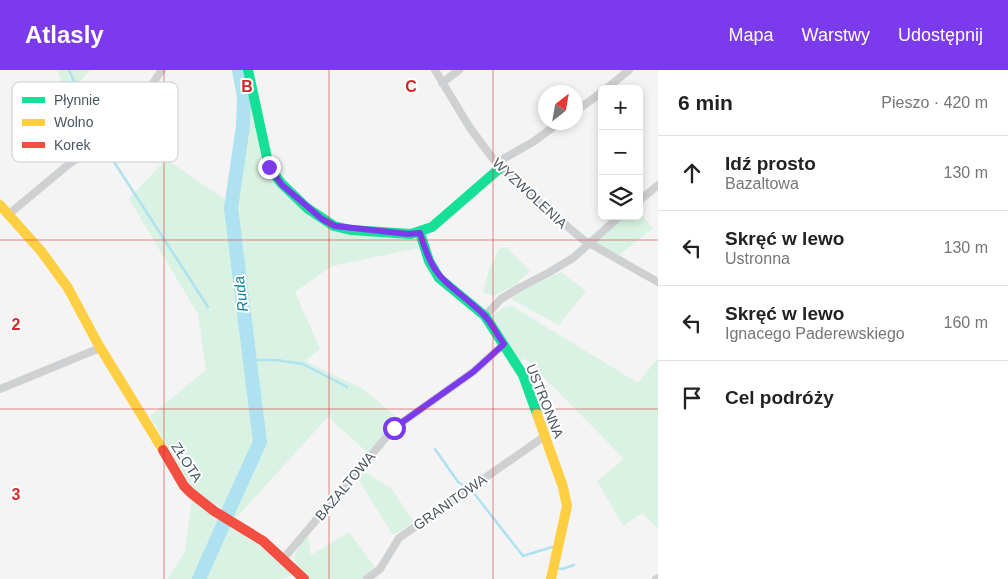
<!DOCTYPE html>
<html lang="pl">
<meta charset="utf-8">
<style>
:root{--surface:#fff;--page:#f6f6f6;--text:#222;--muted:#767676;--line:#e0e0e0;--accent:#7c3aed}
body{margin:0;font-family:Arial,sans-serif;background:var(--page);color:var(--text)}
.controls{position:absolute;right:15px;top:15px;display:grid;overflow:hidden;border-radius:8px;box-shadow:0 2px 8px #0003}
.controls button{width:45px;height:45px;display:grid;place-items:center;padding:0;border:0;border-bottom:1px solid var(--line);background:var(--surface);color:var(--text);font:25px sans-serif}
.compass{position:absolute;left:538px;top:15px;width:45px;height:45px;border-radius:50%;background:var(--surface);box-shadow:0 2px 8px #0003;rotate:31deg}
.stop{position:absolute;width:15px;height:15px;margin:-11px;border:4px solid #7c3aed;border-radius:50%;background:#fff}
.stop.end{background:#7c3aed;border-color:#fff;box-shadow:0 1px 5px #0008}
.list{margin:0;padding:0;list-style:none}
h2{display:flex;justify-content:space-between;align-items:center;height:65px;margin:0;padding:0 20px;font-size:21px}
h2 small{font-size:16px;font-weight:400;color:var(--muted)}
.list li{display:grid;grid-template-columns:32px 1fr auto;gap:15px;align-items:center;box-sizing:border-box;height:75px;padding:0 20px;border-top:1px solid var(--line)}
.list b{display:block;font-size:19px;white-space:nowrap}
.list p{margin:0;font-size:16px;white-space:nowrap;color:var(--muted)}
.list em{font-size:16px;font-style:normal;color:var(--muted)}
.icon{flex:none;width:28px;height:28px;fill:none;stroke:currentColor;stroke-width:2;stroke-linecap:round;stroke-linejoin:round}
.map{position:relative;flex:none;width:658px;height:509px;overflow:hidden}
header{display:flex;align-items:center;gap:30px;box-sizing:border-box;height:70px;padding:0 25px;background:var(--accent);color:#fff}
header strong{font-size:24px}
nav{display:flex;gap:28px;margin-inline-start:auto;font-size:18px}
main{display:flex}
aside{flex:1;background:var(--surface)}
.map>svg:first-child{display:block}
.green{fill:#d9f2e3}
.lines{fill:none;stroke-linecap:round;stroke-linejoin:round}
.stream{stroke:#aee2f0;stroke-width:2.5}
.river{stroke:#aee2f0;stroke-width:14}
.street{stroke:#ced0d2;stroke-width:8}
.fast{stroke:#16e098;stroke-width:10}
.slow{stroke:#ffcf43;stroke-width:10}
.jam{stroke:#f24e42;stroke-width:10}
.route{stroke:#7c3aed;stroke-width:6}
.grid{fill:none;stroke:#d62828;stroke-width:1;stroke-opacity:0.55}
.labels{text-anchor:middle;stroke-width:4;stroke-linejoin:round;paint-order:stroke}
.street-label{font-size:14px;fill:#4a5661;stroke:#fff}
.water-label{font-size:15px;font-style:italic;fill:#0c7c9b;stroke:#fff}
.key{fill:#fff;stroke:#c9ccd0;stroke-width:1}
.key-label{font-size:14px;fill:#4a5661}
.grid-label{font-size:16px;text-anchor:middle;font-weight:bold;fill:#d62828;stroke:#fff;stroke-width:4;stroke-linejoin:round;paint-order:stroke}
</style>
<header>
<strong>Atlasly</strong>
<nav><a>Mapa</a><a>Warstwy</a><a>Udostępnij</a></nav>
</header>
<main>
<div class="map">
<svg width="658" height="509" viewBox="0 0 658 509">
<rect width="100%" height="100%" fill="#f4f4f4"/>
<g class="green">
<polygon points="57,0 90,0 76,16 62,12"/>
<polygon points="237,0 244,0 261,86 266,99 329,159 417,167 418,178 332,196 295,222 320,279 305,291 363,319 398,348 368,383 328,347 236,448 191,418 150,346 206,300 198,244 129,129 166,89 227,131 239,58"/>
<polygon points="639,142 653,158 619,185 593,172 625,146 639,146"/>
<polygon points="506,177 530,201 515,215 494,226 483,222 489,199 499,179"/>
<polygon points="561,202 586,221 559,255 511,229 521,221"/>
<polygon points="512,236 638,313 658,288 658,459 642,443 623,456 597,411 624,389 525,288 521,292 508,277 491,247 503,238"/>
<polygon points="361,400 391,418 414,452 393,465 358,409 352,412"/>
<polygon points="192,430 261,477 294,504 283,509 168,509 185,481"/>
<path d="M349,462L376,499L363,509H308C289,490 292,485 308,465L311,485Z"/>
</g>
<g class="lines">
<g class="stream">
<polyline points="69,0 99,67"/>
<polyline points="105,78 208,237"/>
<polyline points="249,290 276,290 303,294 347,317"/>
<polyline points="435,379 458,412 466,417"/>
<polyline points="473,422 523,486 552,477"/>
<polyline points="557,498 562,499 574,495"/>
</g>
<g class="river">
<polyline points="228,442 260,372 231,138 243,56 244,27 239,0"/>
<polyline points="199,509 224,453"/>
</g>
<g class="street">
<polyline points="435,0 470,58 500,98 582,169 658,212"/>
<polyline points="442,13 459,0"/>
<polyline points="606,19 629,0"/>
<polyline points="576,41 602,22"/>
<polyline points="496,93 533,72 560,52"/>
<polyline points="639,131 658,115"/>
<polyline points="9,144 69,94 105,70 133,42 162,0"/>
<polyline points="485,246 501,229 519,218 548,203 573,188 620,146"/>
<polyline points="0,319 95,280 101,280"/>
<polyline points="284,488 394,358 473,302 504,274"/>
<polyline points="367,509 380,499 399,468 545,366"/>
<polyline points="656,509 658,508"/>
</g>
<g class="fast">
<polyline points="248,0 269,97 281,113 307,138 334,156 351,160 411,164 432,157 500,98"/>
<polyline points="420,163 429,191 439,208 485,246 523,305 537,344"/>
</g>
<g class="slow">
<polyline points="0,135 41,181 68,218 98,274 163,380"/>
<polyline points="537,344 563,417 567,436 551,509"/>
</g>
<polyline class="jam" points="163,380 184,416 191,423 214,441 263,471 304,509"/>
</g>
<g class="lines">
<path class="route" d="M269,97L282,115L322,149L335,156L408,164L420,163C435,215 449,211 484,245C492,253 497,265 504,274L473,302L394,358"/>
</g>
<path class="grid" d="M164,0V509M329,0V509M493,0V509M0,170H658M0,339H658"/>
<g class="labels">
<g class="street-label">
<text transform="translate(530 123) rotate(43)" y="5">WYZWOLENIA</text>
<text transform="translate(545 331) rotate(68)" y="5">USTRONNA</text>
<text transform="translate(187 392) rotate(57)" y="5">ZŁOTA</text>
<text transform="translate(345 416) rotate(-50)" y="5">BAZALTOWA</text>
<text transform="translate(450 432) rotate(-35)" y="5">GRANITOWA</text>
</g>
<g class="water-label">
<text transform="translate(241 224) rotate(-97)" y="5">Ruda</text>
</g>
</g>
<rect x="12" y="12" width="166" height="80" rx="8" class="key"/>
<rect x="22" y="27" width="23" height="6" fill="#16e098"/>
<rect x="22" y="49" width="23" height="7" fill="#ffcf43"/>
<rect x="22" y="72" width="23" height="6" fill="#f24e42"/>
<g class="key-label">
<text x="54" y="35">Płynnie</text>
<text x="54" y="57">Wolno</text>
<text x="54" y="80">Korek</text>
</g>
<g class="grid-label">
<text x="247" y="22">B</text>
<text x="411" y="22">C</text>
<text x="16" y="260">2</text>
<text x="16" y="430">3</text>
</g>
</svg>
<div class="controls">
<button>+</button>
<button>−</button>
<button><svg class="icon" aria-label="layers" viewBox="0 0 24 24"><path d="M12 4l9 5-9 5-9-5zM3 14l9 5 9-5"/></svg></button>
</div>
<svg class="compass" viewBox="-18 -18 36 36"><path d="M0-13l5 13h-10z" fill="#e53935"/><path d="M0 13l5-13h-10z" fill="#767676"/></svg>
<div class="stop" style="left:394px;top:358px"></div>
<div class="stop end" style="left:269px;top:97px"></div>
</div>
<aside>
<h2>6 min<small>Pieszo · 420 m</small></h2>
<ul class="list">
<li><svg class="icon" aria-label="ahead" viewBox="0 0 24 24"><path d="M12 20V5M6 11l6-6 6 6"/></svg><div><b>Idź prosto</b><p>Bazaltowa</p></div><em>130 m</em></li>
<li><svg class="icon" aria-label="left" viewBox="0 0 24 24"><path d="M17 20v-9H6M10 6l-5 5 5 5"/></svg><div><b>Skręć w lewo</b><p>Ustronna</p></div><em>130 m</em></li>
<li><svg class="icon" aria-label="left" viewBox="0 0 24 24"><path d="M17 20v-9H6M10 6l-5 5 5 5"/></svg><div><b>Skręć w lewo</b><p>Ignacego Paderewskiego</p></div><em>160 m</em></li>
<li><svg class="icon" aria-label="arrive" viewBox="0 0 24 24"><path d="M6 21V4h12l-3 4 3 4H6"/></svg><div><b>Cel podróży</b></div></li>
</ul>
</aside>
</main>
